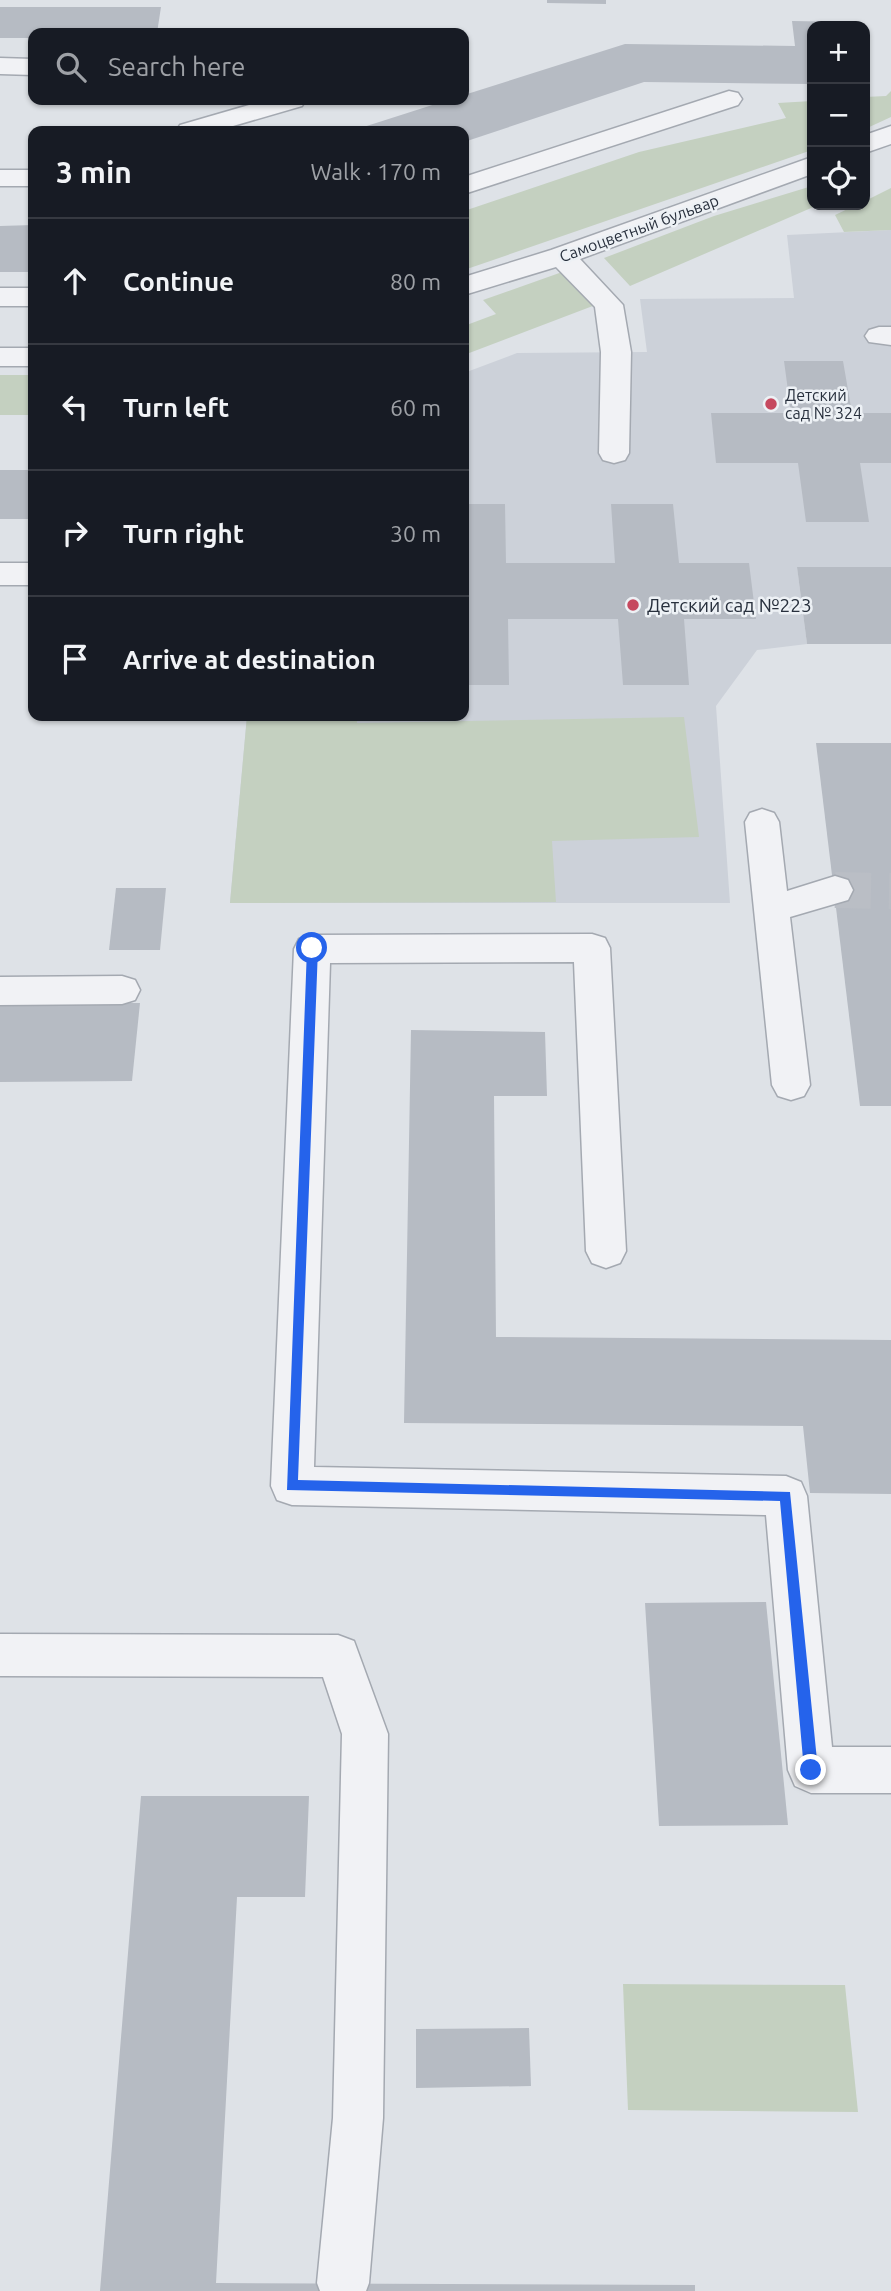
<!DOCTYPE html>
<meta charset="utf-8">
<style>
:root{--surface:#171b24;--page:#20242c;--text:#f1f3f6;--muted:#9ea1a6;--line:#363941}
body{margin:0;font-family:Ubuntu,sans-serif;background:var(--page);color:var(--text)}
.controls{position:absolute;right:21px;top:21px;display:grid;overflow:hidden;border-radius:14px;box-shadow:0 2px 5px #0004}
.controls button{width:63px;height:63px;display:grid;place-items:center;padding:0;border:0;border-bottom:2px solid var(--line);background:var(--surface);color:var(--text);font:35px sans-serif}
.stop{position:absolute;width:21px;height:21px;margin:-16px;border:5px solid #2563eb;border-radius:50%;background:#fff}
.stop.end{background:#2563eb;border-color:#fff;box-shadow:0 2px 7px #0008}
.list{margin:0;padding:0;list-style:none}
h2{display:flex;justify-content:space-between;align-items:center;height:91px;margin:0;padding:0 28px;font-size:30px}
h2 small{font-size:23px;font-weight:400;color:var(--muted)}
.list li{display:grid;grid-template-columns:46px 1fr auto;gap:21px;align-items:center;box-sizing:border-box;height:126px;padding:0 28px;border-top:2px solid var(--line)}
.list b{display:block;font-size:26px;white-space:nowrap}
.list em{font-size:23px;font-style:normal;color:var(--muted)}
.icon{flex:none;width:38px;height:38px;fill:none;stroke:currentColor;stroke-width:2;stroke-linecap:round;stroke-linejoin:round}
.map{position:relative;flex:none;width:891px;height:2291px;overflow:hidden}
.search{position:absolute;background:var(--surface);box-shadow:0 2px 5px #0004;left:28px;top:28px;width:441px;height:77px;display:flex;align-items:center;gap:18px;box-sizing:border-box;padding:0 24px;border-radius:14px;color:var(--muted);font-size:26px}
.panel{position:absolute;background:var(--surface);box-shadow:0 2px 5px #0004;left:28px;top:126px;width:441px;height:595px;border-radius:14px}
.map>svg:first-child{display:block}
.built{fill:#ccd1d9}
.green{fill:#c4d0c0}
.building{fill:#b6bbc3}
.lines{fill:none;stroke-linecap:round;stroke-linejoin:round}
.minor-tunnel{stroke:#babec5;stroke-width:36;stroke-dasharray:36 18;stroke-linecap:butt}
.minor-casing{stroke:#a4a9b1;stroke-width:3}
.minor{fill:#f1f2f5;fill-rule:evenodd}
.route{fill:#2563eb}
.poi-dot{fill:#c6495f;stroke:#edf1f5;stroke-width:2.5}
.labels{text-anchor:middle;stroke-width:5;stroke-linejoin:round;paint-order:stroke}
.far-street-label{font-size:16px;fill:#28303d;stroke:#edf1f5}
.far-poi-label{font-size:16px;fill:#28303d;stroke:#edf1f5;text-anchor:start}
.poi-label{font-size:19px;fill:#28303d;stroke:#edf1f5;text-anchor:start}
</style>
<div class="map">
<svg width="891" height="2291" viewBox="0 0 891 2291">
<rect width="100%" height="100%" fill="#dee2e7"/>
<polygon class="built" points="891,230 891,567 797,567 807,644 757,650 716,706 730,903 230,903 247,716 464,716 464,373 517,353 647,352 640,299 794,298 787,235"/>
<g class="green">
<polygon points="891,91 891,117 865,129 865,97 886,96"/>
<polygon points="812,101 812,150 464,270 464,211 639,152 786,118 778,103"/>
<polygon points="812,186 812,205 818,205 630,286 604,258 714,216"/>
<polygon points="891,188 891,230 844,232 835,215 856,205 865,205 865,201"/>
<polygon points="565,271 598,304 464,355 464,326 496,314 483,300"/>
<rect x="0" y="375" width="33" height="40"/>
<polygon points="247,716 357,716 357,723 684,717 699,837 552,841 556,902 230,903"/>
<polygon points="623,1984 845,1985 858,2112 628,2110"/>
</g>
<g class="building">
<polygon points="547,0 606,0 606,4 547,3"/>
<polygon points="0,7 161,7 157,33 33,33 33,38 0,38"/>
<polygon points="792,21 852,22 852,26 812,26 812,84 644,82 464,142 464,131 351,131 448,100 464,100 464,95 625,44 795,46"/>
<polygon points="33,225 33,272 0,272 0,226"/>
<polygon points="784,361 843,361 852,413 891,413 891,463 860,463 869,522 806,522 798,463 716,463 711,413 791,413"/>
<rect x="0" y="470" width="33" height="49"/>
<polygon points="464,504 505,504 506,563 615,563 611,504 673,504 679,563 749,563 756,619 684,619 689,685 623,685 618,619 508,619 509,685 464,685"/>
<polygon points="797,567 891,567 891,644 807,644"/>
<polygon points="816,743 891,743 891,1106 860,1106"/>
<polygon points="116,888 166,888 160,950 109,950"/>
<polygon points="0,1003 140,1003 132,1081 0,1082"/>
<polygon points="411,1030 545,1032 547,1096 494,1096 496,1337 891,1340 891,1494 810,1493 803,1426 404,1423"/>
<polygon points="766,1602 788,1825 659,1826 645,1603"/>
<polygon points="141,1796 309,1796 305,1897 237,1897 216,2283 695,2285 695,2291 100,2291"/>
<polygon points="529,2028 531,2086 416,2088 416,2029"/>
</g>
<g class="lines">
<polyline class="minor-tunnel" points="835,890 891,891"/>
<defs>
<g id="minor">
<polygon points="0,58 33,59 33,75 0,74"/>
<polygon points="729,91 738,93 742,99 738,105 464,194 464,177"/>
<polygon points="266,100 306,100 302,106 216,131 176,131 180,125"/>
<polygon points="891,126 891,144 865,153 865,135"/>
<polygon points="812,157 812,174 580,259 623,305 631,352 629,453 625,460 614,463 603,460 599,453 601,352 595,307 556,267 464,295 464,277 551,250"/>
<rect x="0" y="170" width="33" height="16"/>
<rect x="0" y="288" width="33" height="18"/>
<polygon points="879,327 891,327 891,345 869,342 865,336 869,330"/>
<rect x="0" y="348" width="33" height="18"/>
<rect x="0" y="563" width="33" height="22"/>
<polygon points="762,809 774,813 779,822 787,891 835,876 848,880 853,890 848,900 790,917 810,1085 804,1096 791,1100 778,1096 772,1085 745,822 750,813"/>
<polygon points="592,934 605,938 610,948 626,1251 620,1263 606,1268 592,1263 586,1251 574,962 330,963 314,1467 786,1476 801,1482 807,1496 832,1747 891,1747 891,1793 811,1793 795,1786 788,1770 766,1515 292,1505 277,1500 271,1486 294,949 299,939 312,935"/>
<polygon points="122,976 135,980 140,990 135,1000 122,1004 0,1005 0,977"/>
<polygon points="0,1634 338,1635 354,1641 388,1734 383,2118 369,2283 366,2291 320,2291 317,2283 333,2118 342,1734 323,1677 0,1676"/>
</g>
</defs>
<use href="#minor" class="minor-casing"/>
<use href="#minor" class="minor"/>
</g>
<polygon class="route" points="312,944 318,948 298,1480 790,1492 818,1770 816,1775 806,1775 804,1770 780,1501 287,1490 307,948"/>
<g class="poi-dot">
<circle cx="771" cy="404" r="7"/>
<circle cx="633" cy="605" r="7"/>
</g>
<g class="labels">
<g class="far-street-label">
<text transform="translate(639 228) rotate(-20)" y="6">Самоцветный бульвар</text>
</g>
<g class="far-poi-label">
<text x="785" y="401">Детский<tspan x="785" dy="18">сад № 324</tspan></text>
</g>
<g class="poi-label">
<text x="647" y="612">Детский сад №223</text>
</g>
</g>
</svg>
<div class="controls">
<button>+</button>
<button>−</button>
<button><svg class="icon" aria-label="locate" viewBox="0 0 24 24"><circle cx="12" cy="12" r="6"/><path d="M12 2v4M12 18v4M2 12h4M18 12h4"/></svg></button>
</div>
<div class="stop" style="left:312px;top:948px"></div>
<div class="stop end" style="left:811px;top:1770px"></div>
<div class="search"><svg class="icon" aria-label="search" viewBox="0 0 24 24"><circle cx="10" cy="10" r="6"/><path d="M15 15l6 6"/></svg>Search here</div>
<section class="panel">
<h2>3 min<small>Walk · 170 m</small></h2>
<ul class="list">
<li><svg class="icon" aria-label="ahead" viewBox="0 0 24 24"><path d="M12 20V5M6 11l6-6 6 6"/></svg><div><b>Continue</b></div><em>80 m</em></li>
<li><svg class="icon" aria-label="left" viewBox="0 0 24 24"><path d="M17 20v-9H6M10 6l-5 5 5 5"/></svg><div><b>Turn left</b></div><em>60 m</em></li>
<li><svg class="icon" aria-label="right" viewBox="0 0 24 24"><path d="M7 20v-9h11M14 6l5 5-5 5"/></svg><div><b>Turn right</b></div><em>30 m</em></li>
<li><svg class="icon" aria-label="arrive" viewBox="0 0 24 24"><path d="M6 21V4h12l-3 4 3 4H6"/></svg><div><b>Arrive at destination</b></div></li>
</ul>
</section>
</div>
